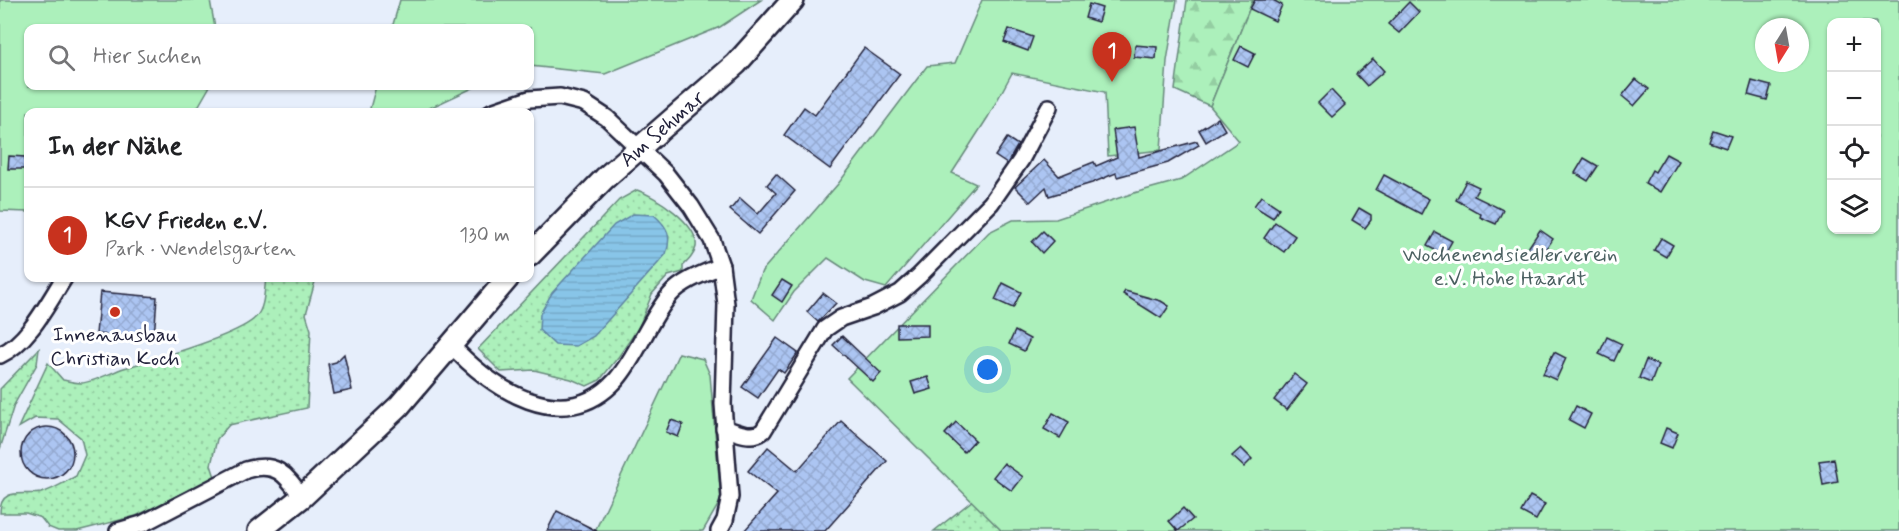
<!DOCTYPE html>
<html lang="de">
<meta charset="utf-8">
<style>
:root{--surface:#fff;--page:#f6f6f6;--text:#202124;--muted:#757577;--line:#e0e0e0;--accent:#c8321e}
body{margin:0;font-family:Mynerve,sans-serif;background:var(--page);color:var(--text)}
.controls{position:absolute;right:18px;top:18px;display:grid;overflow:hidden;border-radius:12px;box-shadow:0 2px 4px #0004}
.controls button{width:54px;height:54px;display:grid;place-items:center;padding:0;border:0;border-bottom:2px solid var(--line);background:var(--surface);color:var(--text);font:30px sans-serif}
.compass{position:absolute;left:1755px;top:18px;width:54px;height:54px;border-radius:50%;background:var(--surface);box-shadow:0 2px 4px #0004;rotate:191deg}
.you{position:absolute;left:988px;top:370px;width:21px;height:21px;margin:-15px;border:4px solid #fff;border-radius:50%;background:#1a73e8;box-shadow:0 0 0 9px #1a73e833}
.badge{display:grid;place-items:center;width:39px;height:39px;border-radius:50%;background:var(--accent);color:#fff;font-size:20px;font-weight:700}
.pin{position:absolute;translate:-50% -50px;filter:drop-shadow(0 2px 3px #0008)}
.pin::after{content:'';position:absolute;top:32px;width:21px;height:18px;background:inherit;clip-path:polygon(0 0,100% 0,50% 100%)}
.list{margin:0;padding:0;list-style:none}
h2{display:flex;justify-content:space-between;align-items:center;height:78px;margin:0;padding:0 24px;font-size:26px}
h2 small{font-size:20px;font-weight:400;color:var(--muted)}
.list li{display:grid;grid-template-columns:39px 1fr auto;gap:18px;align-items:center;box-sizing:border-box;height:96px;padding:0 24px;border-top:2px solid var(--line)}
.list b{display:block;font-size:22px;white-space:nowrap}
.list p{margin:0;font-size:20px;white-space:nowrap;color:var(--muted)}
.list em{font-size:20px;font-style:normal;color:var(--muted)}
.icon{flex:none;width:33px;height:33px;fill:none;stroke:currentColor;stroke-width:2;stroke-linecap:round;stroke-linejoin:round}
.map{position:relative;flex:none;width:1899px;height:531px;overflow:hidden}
.search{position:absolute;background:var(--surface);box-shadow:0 2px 4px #0004;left:24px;top:24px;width:510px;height:66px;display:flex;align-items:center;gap:15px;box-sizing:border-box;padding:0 21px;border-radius:12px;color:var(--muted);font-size:22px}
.panel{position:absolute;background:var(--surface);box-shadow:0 2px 4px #0004;left:24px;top:108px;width:510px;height:174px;border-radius:12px}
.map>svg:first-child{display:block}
.grass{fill:url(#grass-dots);stroke:#67897b;stroke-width:1.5}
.forest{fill:url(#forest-firs);stroke:#67897b;stroke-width:1.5}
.garden{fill:#acf0bb;stroke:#67897b;stroke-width:1.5;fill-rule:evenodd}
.water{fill:url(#water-rules);stroke:#5f84a3;stroke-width:1.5}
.building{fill:url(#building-cross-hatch);stroke:#22223b;stroke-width:1.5}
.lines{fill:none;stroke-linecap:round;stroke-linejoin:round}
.minor-casing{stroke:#22223b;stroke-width:20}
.secondary-casing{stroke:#22223b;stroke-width:26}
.minor{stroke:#fff;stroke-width:15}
.secondary{stroke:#fff;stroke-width:21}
.poi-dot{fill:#c8321e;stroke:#fff;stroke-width:2}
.labels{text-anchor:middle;stroke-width:6;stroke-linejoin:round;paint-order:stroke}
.street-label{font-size:21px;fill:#22223b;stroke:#fff}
.park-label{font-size:21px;fill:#4b6061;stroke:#fff}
.poi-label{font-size:21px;fill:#22223b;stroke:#fff}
</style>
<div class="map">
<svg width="1899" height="531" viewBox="0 0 1899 531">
<defs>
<pattern id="grass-dots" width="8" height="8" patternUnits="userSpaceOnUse" patternTransform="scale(1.5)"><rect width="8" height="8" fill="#acf0bb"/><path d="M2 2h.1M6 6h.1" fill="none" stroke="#94cea2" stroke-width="1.8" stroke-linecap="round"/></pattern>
<pattern id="forest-firs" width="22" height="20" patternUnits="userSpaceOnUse" patternTransform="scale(1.5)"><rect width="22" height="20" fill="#acf0bb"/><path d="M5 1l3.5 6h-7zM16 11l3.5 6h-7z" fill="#94cea2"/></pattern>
<pattern id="water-rules" width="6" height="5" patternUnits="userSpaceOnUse" patternTransform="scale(1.5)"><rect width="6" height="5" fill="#88c5e8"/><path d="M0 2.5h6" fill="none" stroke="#75a9c8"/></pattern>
<pattern id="building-cross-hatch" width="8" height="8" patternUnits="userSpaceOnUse" patternTransform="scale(1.5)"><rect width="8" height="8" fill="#acc5f2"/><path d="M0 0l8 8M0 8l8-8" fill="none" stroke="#94a9d0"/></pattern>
</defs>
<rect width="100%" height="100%" fill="#e6eefb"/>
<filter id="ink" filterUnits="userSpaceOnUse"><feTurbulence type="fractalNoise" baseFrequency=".0167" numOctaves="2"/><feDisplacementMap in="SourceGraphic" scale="12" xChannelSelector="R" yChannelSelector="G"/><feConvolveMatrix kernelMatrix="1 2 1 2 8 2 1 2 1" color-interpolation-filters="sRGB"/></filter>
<g filter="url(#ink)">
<g class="grass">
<path d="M637,190C655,196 699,224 696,247C694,255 689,260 683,266V272L668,276L652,294L639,327L619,356L600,380L587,386L571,379L534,370L501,372L478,349L619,200Z"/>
<path d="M266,278H316L306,314L311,330L307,408L229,425L217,439L211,465L215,477L136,516L77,531H58L48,527L41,518L26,513H0C0,486 23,496 41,493C53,490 65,482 76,476L85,455L81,438L58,419L35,418L18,428L48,363L63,380C68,381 75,383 81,383C92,383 112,372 124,368C152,360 239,336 256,317C265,307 264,291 266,278Z"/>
<polygon points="39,349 37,364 14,405 0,449 0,389"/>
<polygon points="973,500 1002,531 934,531"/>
</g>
<polygon class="forest" points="1187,0 1253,0 1210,106 1175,90"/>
<g class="garden">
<polygon points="0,0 210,0 215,28 28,28 28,86 210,86 195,112 28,112 28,212 0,211"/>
<polygon points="400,0 761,0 720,27 605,74 530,66 530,28 392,28"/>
<polygon points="982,0 1177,0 1167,61 1161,150 1108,156 1105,92 1012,73 988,117 952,173 976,184 886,288 865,282 828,258 794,292 775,320 751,299 762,271 838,184 927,66 955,63"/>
<path d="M1253,0H1899V531H1002L847,378L989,232L1013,220L1056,219L1134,193L1181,180L1239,141L1210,106ZM1832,22H1876V230H1832ZM1764,27H1800V63H1764Z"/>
<polygon points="376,86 477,86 421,112 369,112"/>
<polygon points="679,353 703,359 710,375 721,500 703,531 595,531"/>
</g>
<path class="water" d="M633,214L654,215C668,227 672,236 666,254L594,336L576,346L555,345L539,330L540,314L552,293L614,225Z"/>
<g class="building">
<polygon points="1255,0 1273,0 1282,5 1275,21 1250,9"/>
<polygon points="1409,2 1419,12 1399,33 1388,24"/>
<polygon points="1089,4 1102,8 1098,22 1085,18"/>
<polygon points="1009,29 1033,37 1028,51 1004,42"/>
<polygon points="1135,45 1157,47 1156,59 1134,57"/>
<polygon points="1241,46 1255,53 1248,67 1234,60"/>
<polygon points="864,48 900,74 830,169 784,135 804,107 815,115"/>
<polygon points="1373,59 1384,71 1367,86 1356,74"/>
<polygon points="1636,79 1649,89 1634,106 1622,96"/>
<polygon points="1752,81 1771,86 1767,100 1748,95"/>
<polygon points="1331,90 1345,105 1332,117 1318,103"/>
<polygon points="1218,118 1225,130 1206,142 1199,130"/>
<polygon points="1134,127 1139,157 1197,141 1199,145 1168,163 1117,177 1116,173 1092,183 1049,196 1046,187 1030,202 1015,187 1044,160 1059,176 1094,162 1096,166 1117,157 1113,130"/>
<polygon points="1713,130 1731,136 1726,148 1709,142"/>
<polygon points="1007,138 1018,145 1007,164 995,156"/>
<polygon points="1666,154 1679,161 1660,192 1645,183 1652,170 1655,172"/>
<polygon points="9,156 25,157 25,169 8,169"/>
<polygon points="1584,158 1598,166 1588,181 1575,173"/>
<polygon points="776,174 795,191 758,234 730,210 740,198 758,214 776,193 767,185"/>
<polygon points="1384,175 1429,199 1421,214 1376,190"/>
<polygon points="1466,181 1479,187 1474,196 1503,210 1496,224 1480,217 1481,214 1456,200"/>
<polygon points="1261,196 1279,208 1273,218 1254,206"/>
<polygon points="1359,208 1371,215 1371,220 1365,228 1352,220"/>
<polygon points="1275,222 1295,236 1284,252 1264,238"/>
<polygon points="1540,230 1553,239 1541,257 1528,248"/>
<polygon points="1043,231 1053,241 1042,253 1032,242"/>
<polygon points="1435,232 1452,241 1444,255 1427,246"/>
<polygon points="1661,238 1673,245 1666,257 1654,250"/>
<polygon points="782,280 792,286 782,302 772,295"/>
<polygon points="1003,283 1021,292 1013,308 995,300"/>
<polygon points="1125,291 1161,301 1169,306 1161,318 1123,294"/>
<polygon points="100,292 157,297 154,338 96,334"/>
<polygon points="823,293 836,303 818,322 807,312"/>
<polygon points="897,324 928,324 928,336 897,337"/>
<polygon points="1015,331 1030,339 1024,351 1009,344"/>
<polygon points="842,336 881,373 873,382 833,345"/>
<polygon points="1607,337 1622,344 1614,361 1599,354"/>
<polygon points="777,338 798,353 784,373 778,369 758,398 742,387"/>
<polygon points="1554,352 1566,358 1556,380 1543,374"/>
<polygon points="344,354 352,390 334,394 328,364 336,362"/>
<polygon points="1646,360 1658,365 1651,383 1639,378"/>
<polygon points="1294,374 1307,384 1287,410 1274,400"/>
<polygon points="928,377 932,389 915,394 911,382"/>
<polygon points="1576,406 1591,414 1584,428 1569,420"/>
<polygon points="1053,413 1069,422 1060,438 1044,429"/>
<polygon points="671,420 683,424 678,437 666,432"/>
<polygon points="841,421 887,461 825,531 744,531 777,494 748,471 768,447 797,471"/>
<polygon points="956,422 975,440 964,452 945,434"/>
<circle cx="47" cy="453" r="26"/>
<polygon points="1666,428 1678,433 1672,448 1660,443"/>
<polygon points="1241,448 1252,459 1244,467 1232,456"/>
<polygon points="1834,459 1838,482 1823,485 1819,461"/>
<polygon points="1004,463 1023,477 1012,491 993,477"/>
<polygon points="1530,496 1545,504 1536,520 1521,512"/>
<polygon points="1183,508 1193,519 1178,531 1169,521"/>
<polygon points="557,511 597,531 547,531"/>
</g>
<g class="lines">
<defs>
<g id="minor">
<polyline points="491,112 529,99 560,97 584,103 607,118 666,174 691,206 712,240 721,266 726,304 723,404 730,497 725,520 719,531"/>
<path d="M450,344C491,388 563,438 616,380C638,355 648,321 670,295C682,281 704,273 721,266"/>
<path d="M0,355C28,343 48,303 64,278"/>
<path d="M724,428C737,432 752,440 763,431L825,329L841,318L873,307L900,293L919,276L991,203L1021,160L1049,107"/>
<path d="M118,531L142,524L246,470C277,461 286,475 302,497"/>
</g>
<g id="secondary">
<path id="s1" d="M530,255L605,178L736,64L793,0"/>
<polyline points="259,531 302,497 399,406 508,278"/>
</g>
</defs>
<use href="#minor" class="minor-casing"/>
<use href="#secondary" class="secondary-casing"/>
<use href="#minor" class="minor"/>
<use href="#secondary" class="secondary"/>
</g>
</g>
<circle class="poi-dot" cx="115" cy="312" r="6"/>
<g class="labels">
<g class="street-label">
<text dy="7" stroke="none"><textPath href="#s1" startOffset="183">Am Sehmar</textPath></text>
</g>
<g class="park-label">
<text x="1510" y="261">Wochenendsiedlerverein<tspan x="1510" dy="24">e.V. Hohe Haardt</tspan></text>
</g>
<g class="poi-label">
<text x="115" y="341">Innenausbau<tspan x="115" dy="24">Christian Koch</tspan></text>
</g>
</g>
</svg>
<div class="controls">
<button>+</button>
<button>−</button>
<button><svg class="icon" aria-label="locate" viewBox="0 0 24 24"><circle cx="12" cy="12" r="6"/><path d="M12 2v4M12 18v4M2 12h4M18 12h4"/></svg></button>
<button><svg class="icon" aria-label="layers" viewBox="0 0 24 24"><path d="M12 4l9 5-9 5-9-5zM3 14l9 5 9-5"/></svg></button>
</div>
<svg class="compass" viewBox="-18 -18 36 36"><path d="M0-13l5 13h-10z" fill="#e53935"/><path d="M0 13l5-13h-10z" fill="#757577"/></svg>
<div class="you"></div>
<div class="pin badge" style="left:1112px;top:82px">1</div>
<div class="search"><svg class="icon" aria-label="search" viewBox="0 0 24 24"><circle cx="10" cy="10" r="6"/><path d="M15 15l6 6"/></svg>Hier suchen</div>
<section class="panel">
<h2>In der Nähe<small></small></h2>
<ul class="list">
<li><span class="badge">1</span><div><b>KGV Frieden e.V.</b><p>Park · Wendelsgarten</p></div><em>130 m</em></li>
</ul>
</section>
</div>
